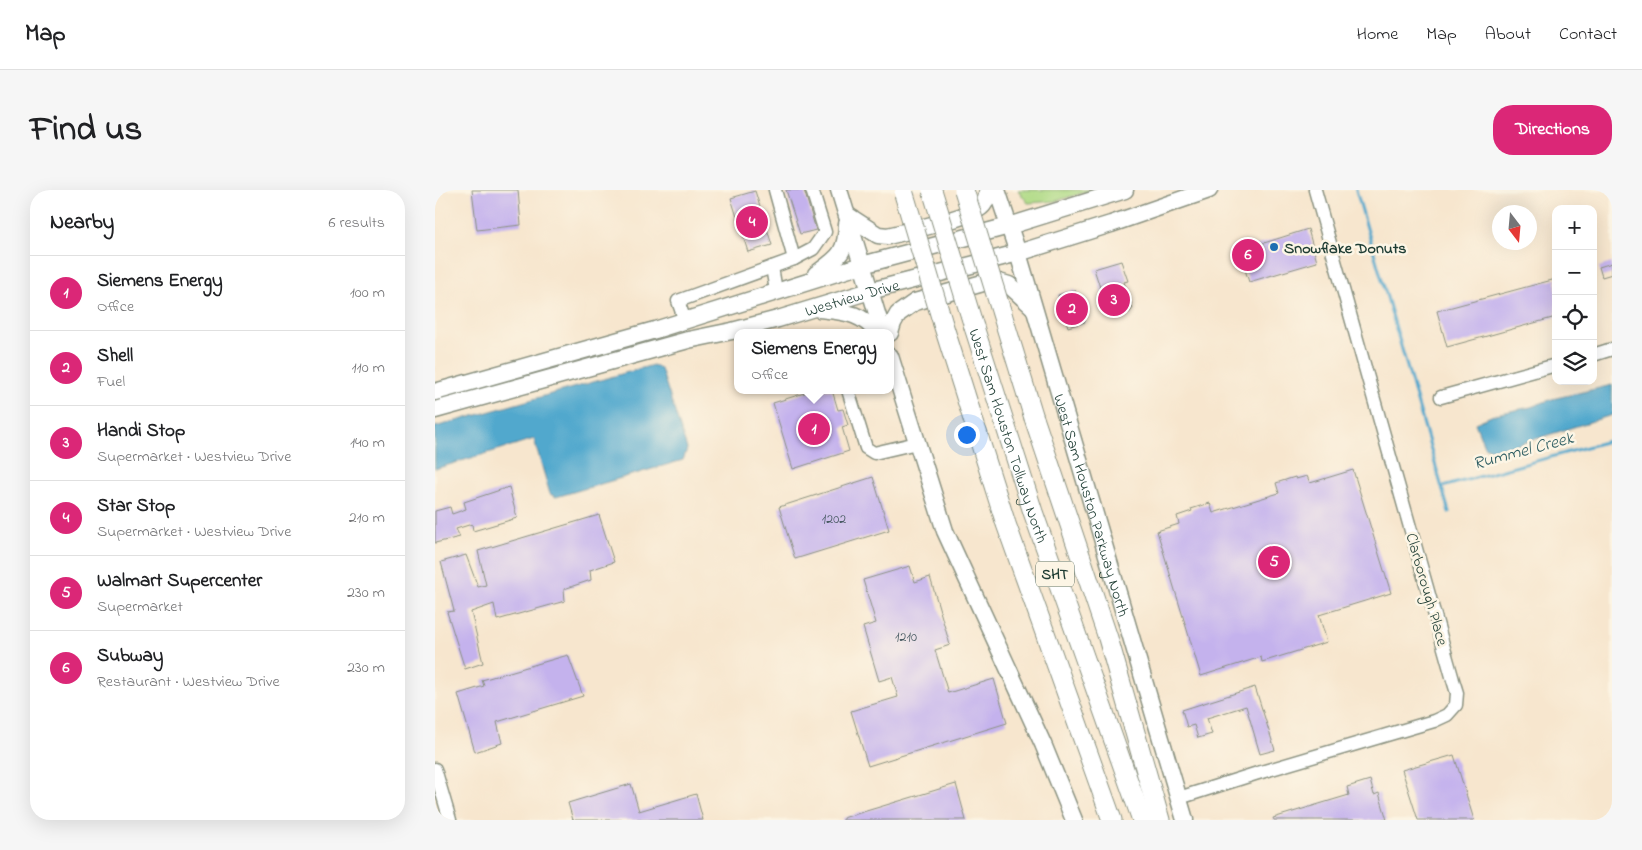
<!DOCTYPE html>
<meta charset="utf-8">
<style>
:root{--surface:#fff;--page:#f6f6f6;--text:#202124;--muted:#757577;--line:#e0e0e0;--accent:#db2777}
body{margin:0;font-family:"Indie Flower",sans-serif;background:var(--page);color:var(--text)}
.controls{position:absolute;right:15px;top:15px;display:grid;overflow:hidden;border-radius:10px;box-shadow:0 5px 20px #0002}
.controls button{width:45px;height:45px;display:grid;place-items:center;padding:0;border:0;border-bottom:1px solid var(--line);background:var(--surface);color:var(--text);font:25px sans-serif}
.compass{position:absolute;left:1057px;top:15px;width:45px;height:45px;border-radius:50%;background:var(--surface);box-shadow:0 5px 20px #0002;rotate:164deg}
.you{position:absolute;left:531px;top:244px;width:18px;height:18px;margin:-12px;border:4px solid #fff;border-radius:50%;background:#1a73e8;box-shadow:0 0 0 8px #1a73e833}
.badge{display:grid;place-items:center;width:32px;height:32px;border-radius:50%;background:var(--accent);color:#fff;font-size:16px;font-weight:700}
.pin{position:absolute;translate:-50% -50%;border:2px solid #fff;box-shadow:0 1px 5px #0006}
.popup{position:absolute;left:299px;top:139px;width:160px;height:65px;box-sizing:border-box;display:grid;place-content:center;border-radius:10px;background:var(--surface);filter:drop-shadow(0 1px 4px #0005);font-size:16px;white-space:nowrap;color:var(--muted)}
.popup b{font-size:19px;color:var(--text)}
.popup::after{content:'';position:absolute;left:50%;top:100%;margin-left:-10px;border:10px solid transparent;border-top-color:var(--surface)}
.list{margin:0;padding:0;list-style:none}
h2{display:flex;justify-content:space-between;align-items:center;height:65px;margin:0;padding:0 20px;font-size:21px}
h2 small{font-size:16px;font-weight:400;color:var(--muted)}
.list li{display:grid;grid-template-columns:32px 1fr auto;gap:15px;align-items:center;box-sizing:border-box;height:75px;padding:0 20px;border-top:1px solid var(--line)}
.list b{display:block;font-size:19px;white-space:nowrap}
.list p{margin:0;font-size:16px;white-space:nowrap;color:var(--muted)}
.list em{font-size:16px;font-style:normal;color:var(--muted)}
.icon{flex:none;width:28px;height:28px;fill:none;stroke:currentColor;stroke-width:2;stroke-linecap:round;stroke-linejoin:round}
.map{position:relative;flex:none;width:1177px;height:630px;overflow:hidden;border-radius:20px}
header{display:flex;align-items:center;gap:30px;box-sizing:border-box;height:70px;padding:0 25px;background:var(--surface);border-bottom:1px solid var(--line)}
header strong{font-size:24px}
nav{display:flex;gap:28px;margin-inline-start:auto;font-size:18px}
.intro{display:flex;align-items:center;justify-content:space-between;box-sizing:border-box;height:120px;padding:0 30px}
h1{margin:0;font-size:35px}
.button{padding:12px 22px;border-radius:20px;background:var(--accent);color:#fff;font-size:18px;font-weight:700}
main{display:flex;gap:30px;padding:0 30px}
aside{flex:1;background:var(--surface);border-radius:20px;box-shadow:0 5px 20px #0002}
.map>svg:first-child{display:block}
.green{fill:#afda85;stroke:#678c5c}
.water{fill:#51a8cd;stroke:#387280}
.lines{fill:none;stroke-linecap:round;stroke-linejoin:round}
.stream{stroke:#51a8cd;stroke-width:3}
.building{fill:#c4b2ed}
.minor-casing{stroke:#8b9281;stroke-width:15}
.major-casing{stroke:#8b9281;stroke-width:19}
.highway-casing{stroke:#8b9281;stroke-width:21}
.minor{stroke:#fff;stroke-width:12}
.major{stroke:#fff;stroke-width:16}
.highway{stroke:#fff;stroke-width:19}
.highway-bridge-casing{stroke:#8b9281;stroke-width:21;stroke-linecap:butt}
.highway-bridge{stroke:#fff;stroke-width:19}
.poi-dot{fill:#1f6fb2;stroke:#fcf5e5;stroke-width:2}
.labels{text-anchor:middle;stroke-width:5;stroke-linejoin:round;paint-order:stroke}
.number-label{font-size:14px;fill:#485a62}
.shield{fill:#fcf5e5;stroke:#617469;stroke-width:1}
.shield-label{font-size:15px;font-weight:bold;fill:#1f3d34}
.poi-label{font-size:16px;font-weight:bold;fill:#1f3d34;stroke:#fcf5e5;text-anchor:start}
.street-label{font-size:16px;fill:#1f3d34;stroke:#fcf5e5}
.water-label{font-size:18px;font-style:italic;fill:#2e5d62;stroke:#fcf5e5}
</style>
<header>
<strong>Map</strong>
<nav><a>Home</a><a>Map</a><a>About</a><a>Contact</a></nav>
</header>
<div class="intro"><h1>Find us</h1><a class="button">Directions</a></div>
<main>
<aside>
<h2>Nearby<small>6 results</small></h2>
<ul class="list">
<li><span class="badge">1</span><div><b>Siemens Energy</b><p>Office</p></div><em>100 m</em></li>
<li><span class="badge">2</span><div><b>Shell</b><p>Fuel</p></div><em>110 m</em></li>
<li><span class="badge">3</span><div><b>Handi Stop</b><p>Supermarket · Westview Drive</p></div><em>140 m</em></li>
<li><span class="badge">4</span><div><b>Star Stop</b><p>Supermarket · Westview Drive</p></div><em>210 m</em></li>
<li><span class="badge">5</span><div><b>Walmart Supercenter</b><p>Supermarket</p></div><em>230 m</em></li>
<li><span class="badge">6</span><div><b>Subway</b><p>Restaurant · Westview Drive</p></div><em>230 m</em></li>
</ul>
</aside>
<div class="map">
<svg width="1177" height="630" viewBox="0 0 1177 630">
<rect width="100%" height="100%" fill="#fcf5e5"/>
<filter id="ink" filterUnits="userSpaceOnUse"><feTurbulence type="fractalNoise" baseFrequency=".02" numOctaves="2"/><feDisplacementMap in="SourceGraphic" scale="10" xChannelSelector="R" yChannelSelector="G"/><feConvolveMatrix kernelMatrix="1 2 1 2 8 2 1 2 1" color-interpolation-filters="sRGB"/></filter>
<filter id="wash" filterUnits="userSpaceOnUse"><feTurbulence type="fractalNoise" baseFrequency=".0096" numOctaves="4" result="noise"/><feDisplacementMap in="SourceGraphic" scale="20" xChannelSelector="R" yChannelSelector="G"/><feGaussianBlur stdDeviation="1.12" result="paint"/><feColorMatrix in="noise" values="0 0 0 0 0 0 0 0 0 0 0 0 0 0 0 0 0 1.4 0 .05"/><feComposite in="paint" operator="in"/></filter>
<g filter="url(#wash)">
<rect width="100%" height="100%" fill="#f7e6ce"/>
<polygon class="green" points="583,0 658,0 621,11 593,13"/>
<g class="water">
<polygon points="218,175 226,179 252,259 248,270 121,307 115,304 99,249 0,279 0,237"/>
<polygon points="1177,195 1177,225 1081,255 1056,259 1049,256 1040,233 1061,224 1096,217 1117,209"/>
</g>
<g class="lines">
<g class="stream">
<polyline points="921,0 1014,322"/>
<polyline points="1007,297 1177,250"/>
</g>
</g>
<g id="blocks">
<g class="building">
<polygon points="37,0 83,0 86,35 42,40"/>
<polygon points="351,0 369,0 381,40 365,44"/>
<polygon points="320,1 337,55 313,62 296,8"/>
<polygon points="873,39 882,72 814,92 804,61"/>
<polygon points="686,71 693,91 689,92 698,118 695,122 675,128 659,79"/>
<polygon points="1177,73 1177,84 1167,87 1164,77"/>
<polygon points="1121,89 1121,127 1012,157 1002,121"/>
<polygon points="640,100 650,132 633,137 623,105"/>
<polygon points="379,200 397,200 403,220 408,219 413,235 407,237 414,261 358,279 338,213"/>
<polygon points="918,280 956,403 884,425 892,452 827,472 826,467 766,486 722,341 744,334 742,326 757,321 756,319 775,313 778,323 844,303 841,293 860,287 861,289 872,286 875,293"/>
<polygon points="438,287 454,340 360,369 344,317"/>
<polygon points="74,297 82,328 38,341 37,334 21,339 25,347 0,353 0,321 15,317 17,324 31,319 29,312"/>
<polygon points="164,325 179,372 155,380 156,390 129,399 130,411 62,430 59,414 36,422 48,473 30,479 12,422 19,421 6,372 31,365 43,397 51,395 43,361"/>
<polygon points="475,376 480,392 495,387 515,455 500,460 513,503 559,489 572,533 433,576 416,521 463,507 457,487 444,491 428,437 441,433 428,390"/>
<polygon points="133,465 148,506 62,532 67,553 40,562 23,504 49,496 47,490"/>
<polygon points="820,497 840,560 825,564 811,516 772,528 777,544 763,548 759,535 752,537 747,520"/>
<polygon points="1019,565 1039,630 983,630 967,580"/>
<polygon points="935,590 939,605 944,603 952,630 839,630 838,628 914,605 912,597"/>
<polygon points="196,594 204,621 261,604 268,630 138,630 133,613"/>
<polygon points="521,594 531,630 408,630 408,628"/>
</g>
</g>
</g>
<g filter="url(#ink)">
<use href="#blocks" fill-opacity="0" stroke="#8b9281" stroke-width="1"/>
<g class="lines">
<defs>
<g id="minor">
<polyline points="340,0 359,69"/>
<polyline points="337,77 341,101"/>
<polyline points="250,131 243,111 359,69 378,59 390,42 377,0"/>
<polyline points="1158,165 1177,159"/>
<polyline points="413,200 431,258 439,263 482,253"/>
<polyline points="1006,207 1121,175"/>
<polyline points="0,579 15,630"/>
<polyline points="744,608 823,583 999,531 1012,525 1021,515 1022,503 1018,490 880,0"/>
</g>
<g id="major">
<polyline points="404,0 448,143"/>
<path id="s1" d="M562,0L583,63L750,630"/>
<path d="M412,25L443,45L453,46C472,41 534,28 546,17C551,13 552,6 553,0"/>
<path d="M381,84C404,67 411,64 412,34"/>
<path d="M384,119C408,122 427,122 442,143"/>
<polyline points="455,143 458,133 463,124 480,112 548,93 564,92 574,95 598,117"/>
<polyline points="455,166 510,341 608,554 639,630"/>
<polyline points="0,202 220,140 427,75 574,36 690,0"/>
<path id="s2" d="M0,220L253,150L297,141L343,129L435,101L583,63L676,34L774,0"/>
</g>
<g id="highway">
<polyline points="508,134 571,334 677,630"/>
<path id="s3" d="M539,137L598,322L707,630"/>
<polyline points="599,228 673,448 725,630"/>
</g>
</defs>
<use href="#minor" class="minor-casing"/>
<use href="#major" class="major-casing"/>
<use href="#highway" class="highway-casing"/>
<use href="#minor" class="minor"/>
<use href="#major" class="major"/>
<use href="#highway" class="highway"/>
<defs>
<g id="highway-bridge">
<polyline points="497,0 539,137"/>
<polyline points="529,0 599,228"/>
<polyline points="469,4 508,134"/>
</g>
</defs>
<use href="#highway-bridge" class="highway-bridge-casing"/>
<use href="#highway-bridge" class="highway-bridge"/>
</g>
</g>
<circle class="poi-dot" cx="839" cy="57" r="5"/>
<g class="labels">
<g class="number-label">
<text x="399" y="333">1202</text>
<text x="471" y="451">1210</text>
</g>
<rect class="shield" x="601" y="371.5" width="38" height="25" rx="4"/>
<g class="shield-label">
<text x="620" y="389">SHT</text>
</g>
<g class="poi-label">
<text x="849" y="63">Snowflake Donuts</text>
</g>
<g class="street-label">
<text dy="6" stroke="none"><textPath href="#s2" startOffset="432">Westview Drive</textPath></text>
<text dy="6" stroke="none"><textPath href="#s3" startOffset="114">West Sam Houston Tollway North</textPath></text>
<text dy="6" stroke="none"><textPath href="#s1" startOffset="329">West Sam Houston Parkway North</textPath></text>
<text transform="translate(993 399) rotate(74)" y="6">Clarborough Place</text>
</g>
<g class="water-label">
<text transform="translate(1088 260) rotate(-15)" y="6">Rummel Creek</text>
</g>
</g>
</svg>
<div class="controls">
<button>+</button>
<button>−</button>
<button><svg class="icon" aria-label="locate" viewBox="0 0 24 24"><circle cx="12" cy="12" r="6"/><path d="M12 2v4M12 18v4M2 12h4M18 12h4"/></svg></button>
<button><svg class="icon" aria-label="layers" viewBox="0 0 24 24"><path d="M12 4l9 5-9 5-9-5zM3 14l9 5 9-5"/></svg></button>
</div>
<svg class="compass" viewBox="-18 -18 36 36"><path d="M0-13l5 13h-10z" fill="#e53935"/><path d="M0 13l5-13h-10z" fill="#757577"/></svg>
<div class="you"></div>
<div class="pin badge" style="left:379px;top:239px">1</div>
<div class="popup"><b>Siemens Energy</b>Office</div>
<div class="pin badge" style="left:637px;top:119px">2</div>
<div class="pin badge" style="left:679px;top:110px">3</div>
<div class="pin badge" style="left:317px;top:32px">4</div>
<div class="pin badge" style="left:839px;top:372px">5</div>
<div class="pin badge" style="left:813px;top:65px">6</div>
</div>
</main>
